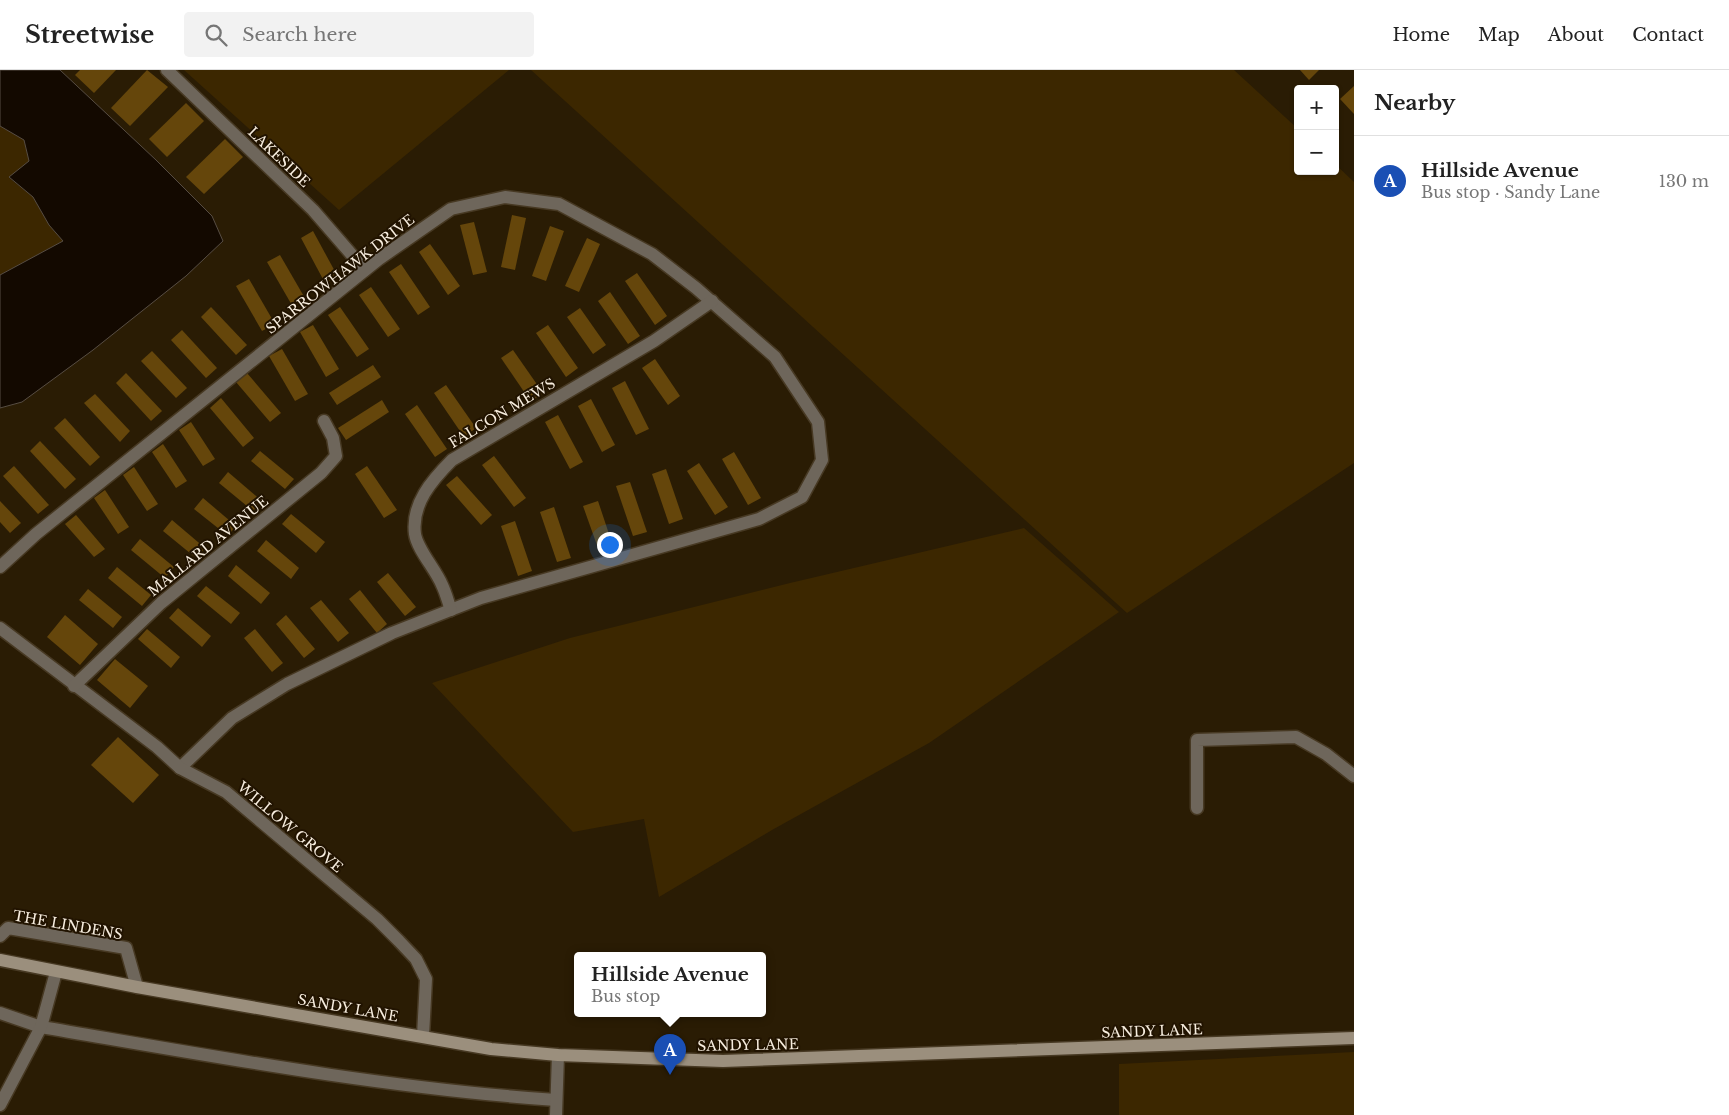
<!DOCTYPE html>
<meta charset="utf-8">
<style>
:root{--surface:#fff;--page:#f2f2f2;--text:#222;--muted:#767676;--line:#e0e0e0;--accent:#ea580c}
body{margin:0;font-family:"Libre Baskerville",serif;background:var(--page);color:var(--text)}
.controls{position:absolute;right:15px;top:15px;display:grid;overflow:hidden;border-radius:5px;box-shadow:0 1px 4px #0004}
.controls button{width:45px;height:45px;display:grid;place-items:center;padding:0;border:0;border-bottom:1px solid var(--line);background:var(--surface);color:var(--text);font:25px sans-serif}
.you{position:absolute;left:609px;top:474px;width:18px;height:18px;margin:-12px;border:4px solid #fff;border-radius:50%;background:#1a73e8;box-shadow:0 0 0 8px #1a73e833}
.badge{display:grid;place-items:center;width:32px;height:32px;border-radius:50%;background:var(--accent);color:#fff;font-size:16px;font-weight:700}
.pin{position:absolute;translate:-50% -41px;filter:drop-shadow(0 1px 2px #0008)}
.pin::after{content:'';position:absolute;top:26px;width:18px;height:15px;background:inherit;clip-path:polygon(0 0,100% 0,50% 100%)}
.popup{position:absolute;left:574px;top:882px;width:192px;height:65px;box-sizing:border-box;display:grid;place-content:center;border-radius:5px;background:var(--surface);filter:drop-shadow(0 1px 4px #0005);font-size:16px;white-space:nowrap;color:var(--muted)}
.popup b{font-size:19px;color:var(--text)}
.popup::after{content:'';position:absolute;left:50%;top:100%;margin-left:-10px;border:10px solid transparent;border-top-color:var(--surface)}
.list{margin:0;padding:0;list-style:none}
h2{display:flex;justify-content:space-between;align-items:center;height:65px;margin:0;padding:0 20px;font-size:21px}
h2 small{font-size:16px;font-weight:400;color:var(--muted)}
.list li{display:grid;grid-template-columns:32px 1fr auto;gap:15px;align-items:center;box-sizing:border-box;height:90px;padding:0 20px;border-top:1px solid var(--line)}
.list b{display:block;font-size:19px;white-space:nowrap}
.list p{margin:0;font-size:16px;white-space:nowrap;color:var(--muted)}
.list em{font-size:16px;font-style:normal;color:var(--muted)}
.icon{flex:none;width:28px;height:28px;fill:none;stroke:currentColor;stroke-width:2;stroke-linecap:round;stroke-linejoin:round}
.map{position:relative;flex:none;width:1354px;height:1045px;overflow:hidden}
header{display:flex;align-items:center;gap:30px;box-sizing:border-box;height:70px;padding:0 25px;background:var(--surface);border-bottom:1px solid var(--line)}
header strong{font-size:24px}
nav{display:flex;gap:28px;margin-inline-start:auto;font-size:18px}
.search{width:350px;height:45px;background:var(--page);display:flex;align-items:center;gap:12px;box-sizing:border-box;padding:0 18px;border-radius:5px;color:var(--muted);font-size:19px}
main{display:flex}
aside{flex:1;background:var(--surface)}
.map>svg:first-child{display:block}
.green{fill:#3c2700}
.water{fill:#130900;stroke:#574d43}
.building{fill:#65460b}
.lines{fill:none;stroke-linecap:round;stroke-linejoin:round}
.lane-casing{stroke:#473923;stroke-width:15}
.street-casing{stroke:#473923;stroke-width:15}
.secondary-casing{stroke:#473923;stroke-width:15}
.lane{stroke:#6e665b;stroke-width:12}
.street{stroke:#6e665b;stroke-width:12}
.secondary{stroke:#9b8f7d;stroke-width:12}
.labels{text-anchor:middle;stroke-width:4;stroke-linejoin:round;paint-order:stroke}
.street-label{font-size:14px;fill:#f7edde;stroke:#211300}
</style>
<header>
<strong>Streetwise</strong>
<div class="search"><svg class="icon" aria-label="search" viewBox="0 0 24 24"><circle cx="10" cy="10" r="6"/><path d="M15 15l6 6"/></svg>Search here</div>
<nav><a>Home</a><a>Map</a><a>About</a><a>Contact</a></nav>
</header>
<main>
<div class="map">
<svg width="1354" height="1045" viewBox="0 0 1354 1045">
<rect width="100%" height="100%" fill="#2a1c04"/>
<g class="green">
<polygon points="184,0 509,0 339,140"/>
<polygon points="531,0 1234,0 1298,59 1298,101 1335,101 1335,94 1354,112 1354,393 1127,543"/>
<polygon points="0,56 24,70 29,91 9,108 33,127 49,155 63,171 0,205"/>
<polygon points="1024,458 1119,542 929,673 772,760 659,827 644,749 573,762 432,613 570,568 790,513"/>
<polygon points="1354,982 1354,1045 1119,1045 1119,994"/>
</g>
<polygon class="water" points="0,0 60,0 156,90 212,146 223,171 186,206 93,280 22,332 0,338 0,205 63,171 49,155 33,127 9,107 29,91 24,70 0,56"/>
<g class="building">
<polygon points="80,0 116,0 94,23 75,5"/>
<polygon points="147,0 168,17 130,56 111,38"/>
<polygon points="1300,0 1319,0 1309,10"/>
<polygon points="1354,16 1354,44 1340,29"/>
<polygon points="186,33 204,51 167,87 149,69"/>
<polygon points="225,69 243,87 204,124 186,107"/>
<polygon points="512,145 526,148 515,200 501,197"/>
<polygon points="474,152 487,202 473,205 460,155"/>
<polygon points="550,156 564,161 546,211 532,206"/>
<polygon points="313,161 338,207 325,213 301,168"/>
<polygon points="587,168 600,174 579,222 565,216"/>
<polygon points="430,174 460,216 448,225 419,182"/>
<polygon points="280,185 306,230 293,237 267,192"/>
<polygon points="401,194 430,237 418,245 389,202"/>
<polygon points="637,203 667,246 655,255 625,211"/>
<polygon points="249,209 275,254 262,261 236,216"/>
<polygon points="371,217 400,259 388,267 359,225"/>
<polygon points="610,222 640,266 628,274 598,231"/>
<polygon points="211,237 247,275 236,285 201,247"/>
<polygon points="340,237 369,279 357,287 328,245"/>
<polygon points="580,238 606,275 593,284 567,247"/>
<polygon points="313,255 339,299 326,307 300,262"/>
<polygon points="548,255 578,298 566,307 536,263"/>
<polygon points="182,260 217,298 206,308 171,270"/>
<polygon points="282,279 308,324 295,331 269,286"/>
<polygon points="513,280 543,323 531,332 501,288"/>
<polygon points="152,281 187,318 176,328 141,291"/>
<polygon points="655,289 680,326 668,335 642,298"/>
<polygon points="373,295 381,307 337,335 329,323"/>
<polygon points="126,303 162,341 151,351 116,313"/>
<polygon points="247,303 281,343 270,352 236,312"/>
<polygon points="625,311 649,359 636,365 612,318"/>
<polygon points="446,315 476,358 464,367 434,323"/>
<polygon points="95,324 130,361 120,372 84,333"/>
<polygon points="221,328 254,368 243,377 210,338"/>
<polygon points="591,329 615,375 602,382 578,336"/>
<polygon points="382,330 389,342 346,370 338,358"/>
<polygon points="417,335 447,379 435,387 405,344"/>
<polygon points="558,345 583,392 570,399 545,352"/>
<polygon points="65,348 100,387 90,396 54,358"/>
<polygon points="191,352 215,389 203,396 179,360"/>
<polygon points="40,371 76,409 65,419 30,381"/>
<polygon points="163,374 187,411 176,418 152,382"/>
<polygon points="260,381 294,409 285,419 251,391"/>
<polygon points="734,382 761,428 748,435 722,389"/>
<polygon points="494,386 526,428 514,437 482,395"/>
<polygon points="699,393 728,437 715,445 687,401"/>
<polygon points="14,396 49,435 38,444 3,406"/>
<polygon points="367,396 397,440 384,448 355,404"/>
<polygon points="134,397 158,434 147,441 123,405"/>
<polygon points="666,399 683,449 669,454 652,404"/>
<polygon points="228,402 262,431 253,441 219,413"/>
<polygon points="457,406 492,445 481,455 446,415"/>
<polygon points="630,412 647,462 633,466 616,416"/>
<polygon points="105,420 129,457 118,464 94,428"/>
<polygon points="203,428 236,456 228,466 194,439"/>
<polygon points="0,431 21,453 10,463 0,452"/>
<polygon points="598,431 612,473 598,478 583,436"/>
<polygon points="554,437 571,488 557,492 540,442"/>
<polygon points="291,444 325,472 316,483 282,454"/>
<polygon points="76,445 105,479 94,487 65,454"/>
<polygon points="172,450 205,478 196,488 163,461"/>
<polygon points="515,451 532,501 518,506 501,456"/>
<polygon points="140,469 174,497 165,508 131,480"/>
<polygon points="266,470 299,498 291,509 257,481"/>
<polygon points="236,495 270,523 261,534 228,506"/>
<polygon points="117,497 151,525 142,536 108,508"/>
<polygon points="388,503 416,537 405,546 377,512"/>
<polygon points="206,516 240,543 231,554 197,526"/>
<polygon points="88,519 122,547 113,558 79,530"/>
<polygon points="360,520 387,554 377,563 349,529"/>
<polygon points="321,530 349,563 338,572 310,538"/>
<polygon points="178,538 211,566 202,577 169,548"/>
<polygon points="65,545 98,574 80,595 47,567"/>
<polygon points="286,545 315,579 304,588 276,554"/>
<polygon points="147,559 180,587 171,598 138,569"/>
<polygon points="255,559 283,593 272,602 244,568"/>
<polygon points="115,589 148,616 130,638 97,610"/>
<polygon points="118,667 159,705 133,733 91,695"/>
</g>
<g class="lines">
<defs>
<g id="lane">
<polyline points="167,0 313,140 365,200"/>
<polyline points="0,497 36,464 379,189 451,139 505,127 559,134 652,184 696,218 775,287 818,352 822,390 802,427 759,449 481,528 392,563 287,614 232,648 180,698"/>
<path d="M451,540C448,532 446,523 442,515C436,500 417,479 415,464C411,434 432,410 452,390L654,271L712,231"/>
<polyline points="0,558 157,677 180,698 226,722 377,849 399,871 416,889 426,909 423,966"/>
<polyline points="74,616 161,533 321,403 336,386 333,368 324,351"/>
<polyline points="0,943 41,957"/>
</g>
<g id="street">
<polyline points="1197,738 1197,670 1296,667 1326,684 1354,706"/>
<polyline points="0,866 8,858 126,878 137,917"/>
<path d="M41,957C212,986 383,1018 556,1030"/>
<polyline points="0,1035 41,957 56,902"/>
<polyline points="556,1045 558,985"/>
</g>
<polyline id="secondary" points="0,890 137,917 491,979 558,985 723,991 1354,968"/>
</defs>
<use href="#lane" class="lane-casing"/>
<use href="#street" class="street-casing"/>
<use href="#secondary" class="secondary-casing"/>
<use href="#lane" class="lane"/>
<use href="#street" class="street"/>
<use href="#secondary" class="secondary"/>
</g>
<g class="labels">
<g class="street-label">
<text transform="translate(279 87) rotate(44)" y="5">LAKESIDE</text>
<text transform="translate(340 204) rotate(-38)" y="5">SPARROWHAWK DRIVE</text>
<text transform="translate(502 343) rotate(-31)" y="5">FALCON MEWS</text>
<text transform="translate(208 476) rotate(-39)" y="5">MALLARD AVENUE</text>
<text transform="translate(290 757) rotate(40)" y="5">WILLOW GROVE</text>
<text transform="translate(68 855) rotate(10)" y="5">THE LINDENS</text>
<text transform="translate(348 938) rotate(10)" y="5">SANDY LANE</text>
<text transform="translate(1152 961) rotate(-2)" y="5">SANDY LANE</text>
<text transform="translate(748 975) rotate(-1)" y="5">SANDY LANE</text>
</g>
</g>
</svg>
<div class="controls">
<button>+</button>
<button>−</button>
</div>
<div class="you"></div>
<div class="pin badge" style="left:670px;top:1005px;background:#1a4fb4">A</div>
<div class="popup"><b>Hillside Avenue</b>Bus stop</div>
</div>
<aside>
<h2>Nearby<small></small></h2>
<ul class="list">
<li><span class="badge" style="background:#1a4fb4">A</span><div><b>Hillside Avenue</b><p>Bus stop · Sandy Lane</p></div><em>130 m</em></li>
</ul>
</aside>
</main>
